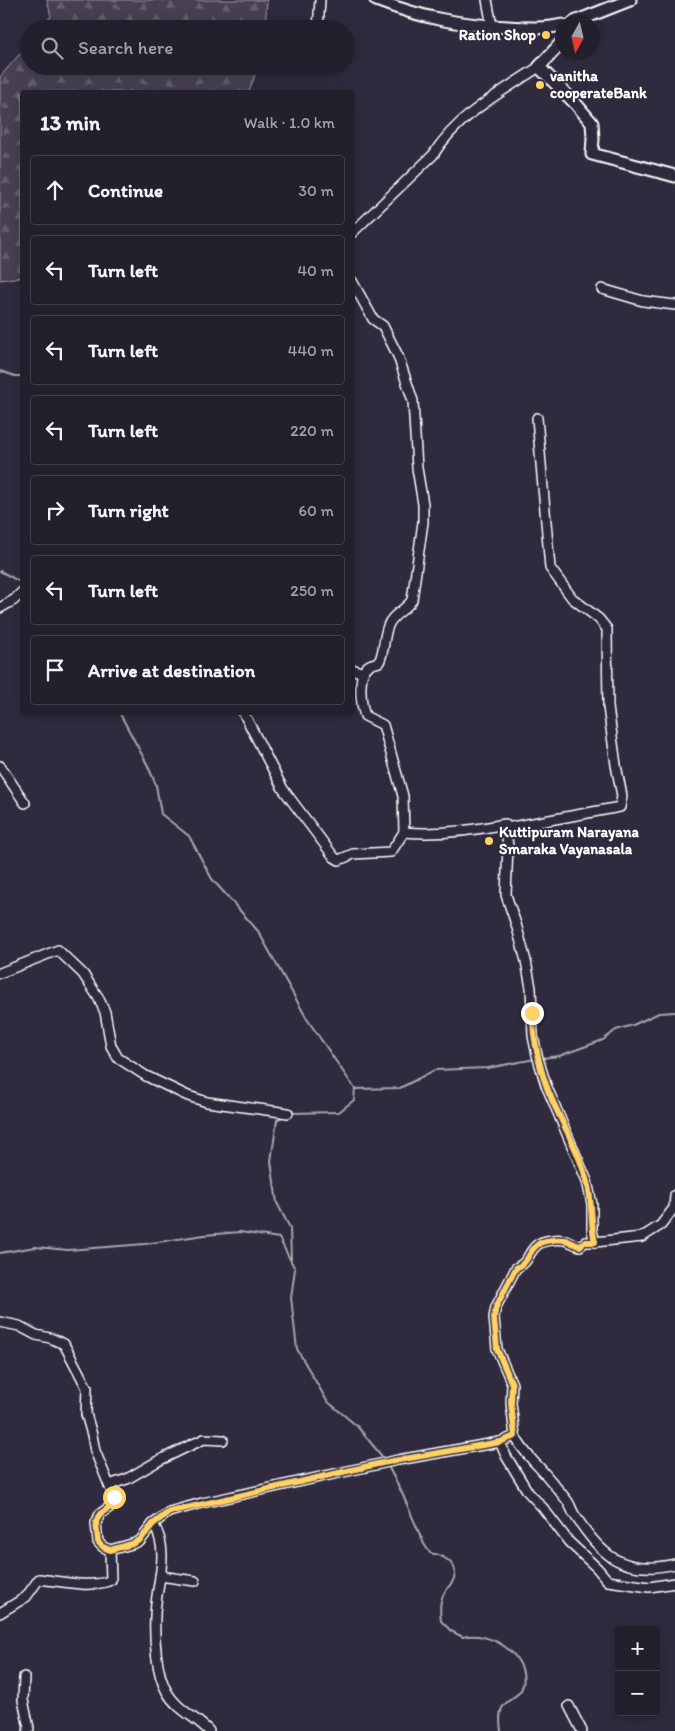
<!DOCTYPE html>
<meta charset="utf-8">
<style>
:root{--surface:#23202e;--page:#2b2836;--text:#f1f3f6;--muted:#a3a3aa;--line:#403e4a}
body{margin:0;font-family:Itim,sans-serif;background:var(--page);color:var(--text)}
.controls{position:absolute;right:15px;bottom:15px;display:grid;overflow:hidden;border-radius:5px;box-shadow:0 2px 12px #0003}
.controls button{width:45px;height:45px;display:grid;place-items:center;padding:0;border:0;border-bottom:1px solid var(--line);background:var(--surface);color:var(--text);font:25px sans-serif}
.compass{position:absolute;left:555px;top:15px;width:45px;height:45px;border-radius:50%;background:var(--surface);box-shadow:0 2px 12px #0003;rotate:188deg}
.stop{position:absolute;width:15px;height:15px;margin:-11px;border:4px solid #ffd166;border-radius:50%;background:#fff}
.stop.end{background:#ffd166;border-color:#fff;box-shadow:0 1px 5px #0008}
.list{margin:0;padding:0;list-style:none}
h2{display:flex;justify-content:space-between;align-items:center;height:65px;margin:0;padding:0 20px;font-size:21px}
h2 small{font-size:16px;font-weight:400;color:var(--muted)}
.list li{display:grid;grid-template-columns:32px 1fr auto;gap:15px;align-items:center;box-sizing:border-box;height:70px;margin:0 10px 10px;padding:0 10px;border:1px solid var(--line);border-radius:5px}
.list b{display:block;font-size:19px;white-space:nowrap}
.list em{font-size:16px;font-style:normal;color:var(--muted)}
.icon{flex:none;width:28px;height:28px;fill:none;stroke:currentColor;stroke-width:2;stroke-linecap:round;stroke-linejoin:round}
.map{position:relative;flex:none;width:675px;height:1731px;overflow:hidden}
.search{position:absolute;background:var(--surface);box-shadow:0 2px 12px #0003;left:20px;top:20px;width:335px;height:55px;display:flex;align-items:center;gap:12px;box-sizing:border-box;padding:0 18px;border-radius:28px;color:var(--muted);font-size:19px}
.panel{position:absolute;background:var(--surface);box-shadow:0 2px 12px #0003;left:20px;top:90px;width:335px;height:625px;border-radius:5px}
.map>svg:first-child{display:block}
.forest{fill:url(#forest-firs);stroke:#a2a0a8}
.lines{fill:none;stroke-linecap:round;stroke-linejoin:round}
.stream{stroke:#a7a6ad;stroke-width:2}
.minor-casing{stroke:#fff;stroke-width:12}
.major-casing{stroke:#fff;stroke-width:15}
.minor{stroke:#2f2a3d;stroke-width:9}
.major{stroke:#2f2a3d;stroke-width:11}
.route{stroke:#ffd166;stroke-width:6}
.poi-dot{fill:#ffd166;stroke:#2f2a3d;stroke-width:2}
.labels{text-anchor:middle;stroke-width:4;stroke-linejoin:round;paint-order:stroke}
.poi-label{font-size:15px;font-weight:bold;fill:#fff;stroke:#2f2a3d;text-anchor:start}
</style>
<div class="map">
<svg width="675" height="1731" viewBox="0 0 675 1731">
<defs>
<pattern id="forest-firs" width="22" height="20" patternUnits="userSpaceOnUse" patternTransform="scale(1.25)"><rect width="22" height="20" fill="#464152"/><path d="M5 1l3.5 6h-7zM16 11l3.5 6h-7z" fill="#625e6c"/></pattern>
</defs>
<rect width="100%" height="100%" fill="#2f2a3d"/>
<filter id="ink" filterUnits="userSpaceOnUse"><feTurbulence type="fractalNoise" baseFrequency=".02" numOctaves="2"/><feDisplacementMap in="SourceGraphic" scale="10" xChannelSelector="R" yChannelSelector="G"/><feConvolveMatrix kernelMatrix="1 2 1 2 8 2 1 2 1" color-interpolation-filters="sRGB"/></filter>
<g filter="url(#ink)">
<g class="forest">
<polygon points="47,0 267,0 265,29 40,29 51,16"/>
<polygon points="29,43 29,66 258,66 249,92 22,92 22,277 0,280 0,77"/>
</g>
<g class="lines">
<g class="stream">
<polyline points="0,371 15,376 22,376"/>
<polyline points="0,571 22,583"/>
<polyline points="119,712 147,764 156,785 161,814 189,836 212,879 258,931 307,1019 355,1089 354,1100 339,1112 290,1113"/>
<polyline points="542,1058 559,1056 603,1040 616,1030 633,1025 659,1013 675,1012"/>
<polyline points="355,1089 400,1088 435,1070 488,1068 535,1059"/>
<polyline points="284,1116 277,1120 271,1161 277,1203 290,1228 291,1259"/>
<polyline points="0,1253 35,1247 68,1250 145,1244 204,1235 240,1232 279,1238 295,1269 291,1298 297,1349 327,1401 357,1426 385,1460"/>
<path d="M388,1466L402,1493L424,1544L430,1553C442,1555 459,1563 454,1578C452,1585 444,1590 442,1598C439,1605 440,1613 441,1621L451,1631L463,1637C489,1630 529,1654 523,1685C521,1696 507,1699 502,1708C499,1715 500,1724 501,1731"/>
</g>
<defs>
<g id="minor">
<polyline points="487,0 492,26"/>
<polyline points="318,29 320,0"/>
<path d="M352,233L433,155C457,116 501,92 539,67"/>
<path d="M352,281L373,319L383,326L398,356L413,401L417,468L423,504V522L412,600C405,611 392,614 388,626C383,638 385,650 379,662C376,663 370,664 368,666C357,675 361,704 365,716L383,725L403,796L404,832C439,835 471,831 505,824L508,846L506,895L516,924L526,961L531,988L533,1036L537,1055L546,1085L587,1181L592,1204V1231L595,1242L642,1237L661,1225L674,1208L675,1195"/>
<polyline points="602,289 643,301 675,305"/>
<polyline points="0,608 14,600 22,592"/>
<polyline points="352,669 363,673"/>
<polyline points="243,712 283,789 334,857 339,860 353,854 391,852 404,832"/>
<polyline points="0,766 25,803"/>
<polyline points="506,828 620,807 622,796 616,765 608,707 607,629 599,619 572,598 550,568 537,418"/>
<polyline points="0,973 58,950 83,974 98,997 105,1012 111,1046 118,1058 146,1076 188,1096 207,1102 288,1113"/>
<polyline points="0,1322 19,1326 36,1335 50,1338 64,1344 87,1388 86,1414 92,1435 95,1451 114,1497 114,1504 100,1514 96,1523 98,1542 103,1547 110,1550"/>
<path d="M515,1436C520,1447 527,1454 535,1463C546,1474 555,1486 565,1498C570,1503 571,1509 574,1514C602,1556 622,1576 675,1564"/>
<polyline points="500,1442 506,1456 528,1492 543,1508 569,1542 597,1568 608,1581 649,1587 675,1583"/>
<polyline points="109,1485 127,1479 158,1461 189,1446 204,1439 223,1440"/>
<path d="M153,1524L169,1512L202,1503L398,1460L500,1442L515,1436L511,1403L512,1384L497,1349L494,1317L496,1307L516,1268C530,1262 527,1253 537,1245C543,1240 557,1239 565,1240C570,1241 574,1245 580,1246L585,1242H595"/>
<polyline points="160,1576 195,1581"/>
<path d="M0,1613L26,1597L39,1579C59,1581 93,1589 111,1580L110,1550L132,1544L140,1541L153,1524C172,1552 155,1586 155,1617C154,1639 156,1673 167,1692C177,1710 196,1717 209,1731"/>
<polyline points="24,1677 23,1700 29,1728 28,1731"/>
<polyline points="569,1706 582,1731"/>
</g>
<g id="major">
<path d="M376,0C422,18 459,25 508,27C526,28 545,29 562,25"/>
<polyline points="574,22 630,0"/>
<polyline points="562,42 539,67 576,104 592,123 593,138 592,154 675,176"/>
</g>
</defs>
<use href="#minor" class="minor-casing"/>
<use href="#major" class="major-casing"/>
<use href="#minor" class="minor"/>
<use href="#major" class="major"/>
</g>
</g>
<g class="lines" filter="url(#ink)">
<path class="route" d="M114,1497V1504L100,1514L96,1522L98,1542L103,1547L110,1550L132,1544L140,1540L153,1524L169,1512L382,1463L500,1442L515,1436L511,1403L512,1384L497,1349L494,1317L496,1307L516,1268C530,1262 527,1253 537,1245C543,1240 557,1239 565,1240C570,1241 574,1245 580,1246L585,1242H595C590,1223 593,1202 587,1182C580,1154 565,1128 553,1102C540,1074 534,1043 532,1013"/>
</g>
<g class="poi-dot">
<circle cx="546" cy="35" r="5"/>
<circle cx="540" cy="85" r="5"/>
<circle cx="489" cy="841" r="5"/>
</g>
<g class="labels">
<g class="poi-label">
<text x="536" y="40" text-anchor="end">Ration Shop</text>
<text x="550" y="81">vanitha<tspan x="550" dy="17">cooperateBank</tspan></text>
<text x="499" y="837">Kuttipuram Narayana<tspan x="499" dy="17">Smaraka Vayanasala</tspan></text>
</g>
</g>
</svg>
<div class="controls">
<button>+</button>
<button>−</button>
</div>
<svg class="compass" viewBox="-18 -18 36 36"><path d="M0-13l5 13h-10z" fill="#e53935"/><path d="M0 13l5-13h-10z" fill="#a3a3aa"/></svg>
<div class="stop" style="left:114px;top:1497px"></div>
<div class="stop end" style="left:532px;top:1013px"></div>
<div class="search"><svg class="icon" aria-label="search" viewBox="0 0 24 24"><circle cx="10" cy="10" r="6"/><path d="M15 15l6 6"/></svg>Search here</div>
<section class="panel">
<h2>13 min<small>Walk · 1.0 km</small></h2>
<ul class="list">
<li><svg class="icon" aria-label="ahead" viewBox="0 0 24 24"><path d="M12 20V5M6 11l6-6 6 6"/></svg><div><b>Continue</b></div><em>30 m</em></li>
<li><svg class="icon" aria-label="left" viewBox="0 0 24 24"><path d="M17 20v-9H6M10 6l-5 5 5 5"/></svg><div><b>Turn left</b></div><em>40 m</em></li>
<li><svg class="icon" aria-label="left" viewBox="0 0 24 24"><path d="M17 20v-9H6M10 6l-5 5 5 5"/></svg><div><b>Turn left</b></div><em>440 m</em></li>
<li><svg class="icon" aria-label="left" viewBox="0 0 24 24"><path d="M17 20v-9H6M10 6l-5 5 5 5"/></svg><div><b>Turn left</b></div><em>220 m</em></li>
<li><svg class="icon" aria-label="right" viewBox="0 0 24 24"><path d="M7 20v-9h11M14 6l5 5-5 5"/></svg><div><b>Turn right</b></div><em>60 m</em></li>
<li><svg class="icon" aria-label="left" viewBox="0 0 24 24"><path d="M17 20v-9H6M10 6l-5 5 5 5"/></svg><div><b>Turn left</b></div><em>250 m</em></li>
<li><svg class="icon" aria-label="arrive" viewBox="0 0 24 24"><path d="M6 21V4h12l-3 4 3 4H6"/></svg><div><b>Arrive at destination</b></div></li>
</ul>
</section>
</div>
